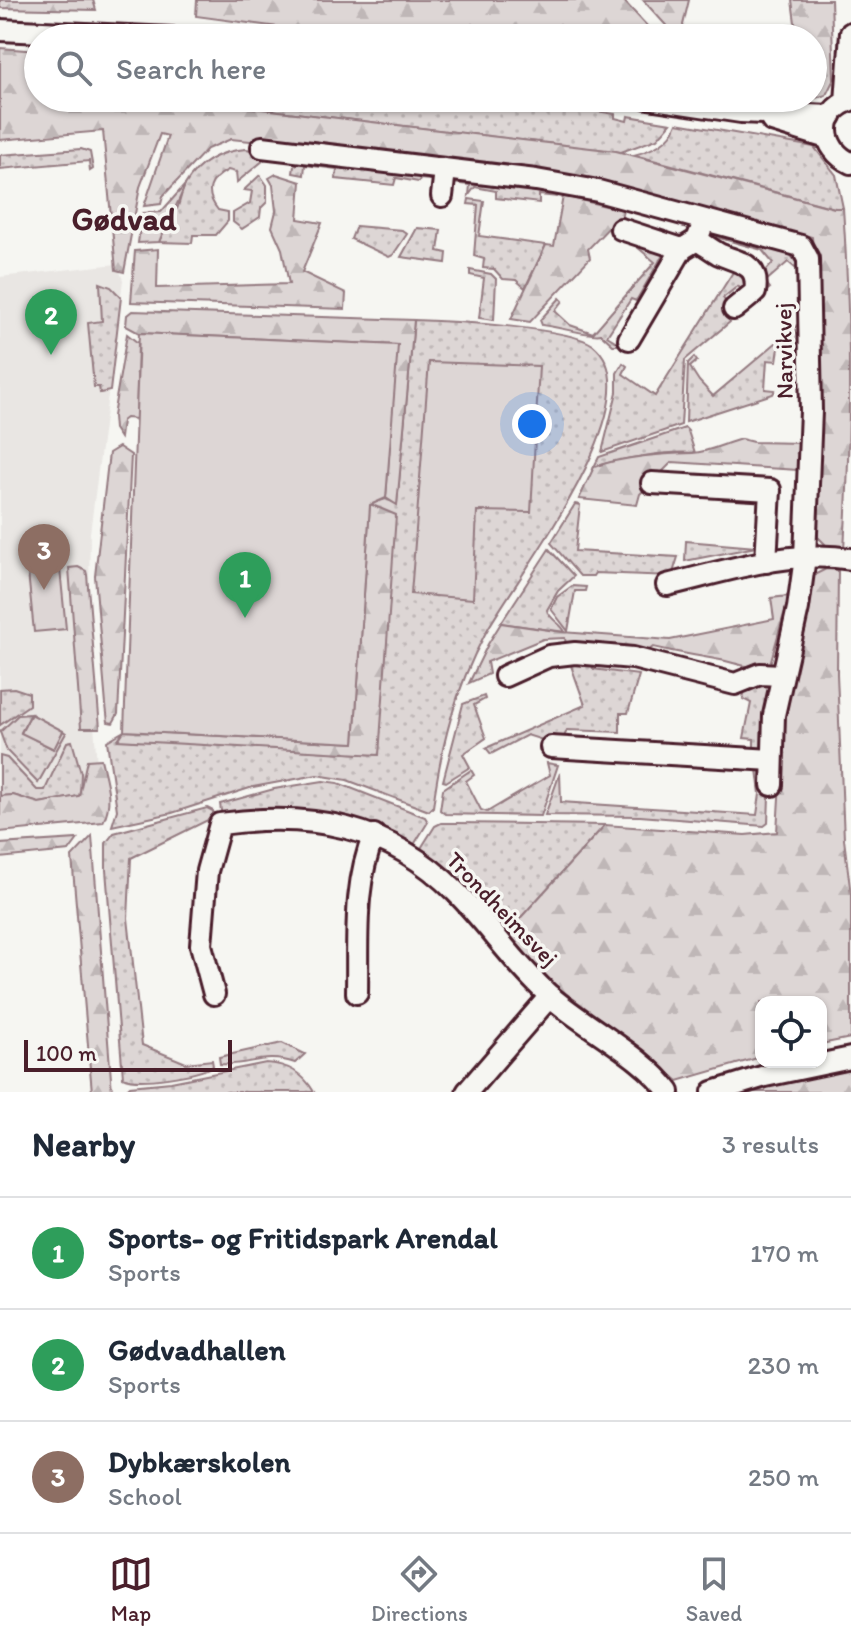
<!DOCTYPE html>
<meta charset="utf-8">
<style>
:root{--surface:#fff;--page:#f6f6f7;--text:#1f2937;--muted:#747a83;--line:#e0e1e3;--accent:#4a1f2b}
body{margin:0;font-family:Itim,sans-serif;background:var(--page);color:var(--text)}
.controls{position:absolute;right:24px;bottom:24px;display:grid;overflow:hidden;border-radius:16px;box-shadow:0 2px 6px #0004}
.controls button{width:72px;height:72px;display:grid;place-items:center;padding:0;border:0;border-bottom:2px solid var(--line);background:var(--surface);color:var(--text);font:40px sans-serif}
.scale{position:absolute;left:24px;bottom:20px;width:208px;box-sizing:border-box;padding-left:8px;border:4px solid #4a1f2b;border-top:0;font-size:22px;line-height:28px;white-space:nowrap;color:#4a1f2b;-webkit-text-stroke:6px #f6f6f2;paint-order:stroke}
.you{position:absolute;left:532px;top:424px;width:28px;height:28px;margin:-20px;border:6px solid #fff;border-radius:50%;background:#1a73e8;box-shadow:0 0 0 12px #1a73e833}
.badge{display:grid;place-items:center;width:52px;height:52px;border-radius:50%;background:var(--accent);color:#fff;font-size:26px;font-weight:700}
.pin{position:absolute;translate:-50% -66px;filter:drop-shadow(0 2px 4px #0008)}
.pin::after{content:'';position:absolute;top:42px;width:28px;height:24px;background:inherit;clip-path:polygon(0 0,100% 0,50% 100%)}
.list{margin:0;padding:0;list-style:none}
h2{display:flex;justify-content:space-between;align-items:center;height:104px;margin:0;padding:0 32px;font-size:34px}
h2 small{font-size:26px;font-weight:400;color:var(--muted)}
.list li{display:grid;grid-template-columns:52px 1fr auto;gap:24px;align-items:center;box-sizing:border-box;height:112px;padding:0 32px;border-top:2px solid var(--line)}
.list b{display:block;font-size:30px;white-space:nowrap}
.list p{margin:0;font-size:26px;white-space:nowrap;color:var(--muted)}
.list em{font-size:26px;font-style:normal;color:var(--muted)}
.icon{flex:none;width:44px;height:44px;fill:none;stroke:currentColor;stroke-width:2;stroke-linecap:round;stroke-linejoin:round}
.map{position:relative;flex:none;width:851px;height:1092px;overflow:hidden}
.search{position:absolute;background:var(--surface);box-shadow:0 2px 6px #0004;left:24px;right:24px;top:24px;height:88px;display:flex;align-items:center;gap:20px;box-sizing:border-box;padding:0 28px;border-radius:44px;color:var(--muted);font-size:30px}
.sheet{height:440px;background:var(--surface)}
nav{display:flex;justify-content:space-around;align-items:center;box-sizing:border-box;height:112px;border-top:2px solid var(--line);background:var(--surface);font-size:22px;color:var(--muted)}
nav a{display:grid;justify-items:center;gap:4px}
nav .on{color:var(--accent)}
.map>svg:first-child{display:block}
.built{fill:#e9e6e3}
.grass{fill:url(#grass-dots);stroke:#947a80;stroke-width:2}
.forest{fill:url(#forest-firs);stroke:#947a80;stroke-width:2}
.garden{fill:#ddd6d5;stroke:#947a80;stroke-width:2}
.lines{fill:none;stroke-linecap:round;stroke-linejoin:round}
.minor-casing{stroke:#4a1f2b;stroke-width:26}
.minor{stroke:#f6f6f2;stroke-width:20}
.labels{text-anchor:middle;stroke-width:7;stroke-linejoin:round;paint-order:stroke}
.street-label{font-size:24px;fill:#4a1f2b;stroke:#f6f6f2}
.district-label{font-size:32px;font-weight:bold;fill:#4a1f2b;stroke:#f6f6f2}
</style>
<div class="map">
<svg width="851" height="1092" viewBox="0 0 851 1092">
<defs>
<pattern id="grass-dots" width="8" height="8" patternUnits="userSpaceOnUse" patternTransform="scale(2)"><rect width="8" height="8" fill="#ddd6d5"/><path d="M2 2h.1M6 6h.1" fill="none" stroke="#bfb7b7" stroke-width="1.8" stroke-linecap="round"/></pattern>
<pattern id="forest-firs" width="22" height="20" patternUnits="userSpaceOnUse" patternTransform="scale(2)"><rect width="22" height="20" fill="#ddd6d5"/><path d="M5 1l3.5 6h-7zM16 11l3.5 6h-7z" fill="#bfb7b7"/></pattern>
</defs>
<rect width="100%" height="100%" fill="#f6f6f2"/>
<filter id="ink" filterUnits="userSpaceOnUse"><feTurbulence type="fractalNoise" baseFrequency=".0125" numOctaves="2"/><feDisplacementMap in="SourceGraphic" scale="16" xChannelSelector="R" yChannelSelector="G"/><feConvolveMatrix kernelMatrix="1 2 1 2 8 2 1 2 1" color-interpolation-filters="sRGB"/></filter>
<g filter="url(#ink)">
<polygon class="built" points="117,264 123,280 90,533 88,648 97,764 93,819 0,828 0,277"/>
<g class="grass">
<polygon points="202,98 516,98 615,114 615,118 627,121 628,116 671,123 657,139 621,152 202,102"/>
<path d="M677,123L814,147L836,175L843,208H835L634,155C652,150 671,142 677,123Z"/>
<polygon points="81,149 90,152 93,169 90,171 89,161 0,169 0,155"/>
<path d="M246,149L258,151L264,160L237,182L236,172L228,170C209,180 204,192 218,210L228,212V221L216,235H193L192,243L159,242C164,230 171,221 177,209C180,202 181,193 185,185C199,161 220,151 246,149Z"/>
<polygon points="303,161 440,176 439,181 420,179 419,182 396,178 394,185 336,179 337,169 305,165 304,175 293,173 294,166"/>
<polygon points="260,175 267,185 267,202 261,208 260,217 242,229 233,222 233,213 250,203 252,191 244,190"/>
<polygon points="452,178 557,194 557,197 539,195 539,203 496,198 496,191 475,187 469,195 470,185 450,183"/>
<polygon points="469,199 484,201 479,236 546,245 525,288 516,280 503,279 494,269 483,268 484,259 474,256 478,205 468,204"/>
<polygon points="356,226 402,230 407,234 393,255 389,257 351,239"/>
<polygon points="417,228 441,230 438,251 447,253 446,263 401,257"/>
<polygon points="706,230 789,253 798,265 795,268 788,262 765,282 770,288 765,292 763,274 773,263 762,250 716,237 713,245"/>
<path d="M624,236L663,246L669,258L663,255L636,301L631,299L607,336L622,345H613L601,334C592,337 555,326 542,325L540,320L560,298L563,301L555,311L570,325L593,333L655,262Z"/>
<polygon points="720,262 749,274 744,293 738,286 723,298 730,308 728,317 731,321 685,360 681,425 602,452 617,392 617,373 623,363 627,366 623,374 655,396 733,272"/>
<polygon points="470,270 491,274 496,279 494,320 479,318 484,278 470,275"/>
<polygon points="100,283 111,287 121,297 110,391 100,393 99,387 94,387 88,323 102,321"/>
<path d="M414,320C448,321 569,327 593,345C660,398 513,581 485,634C455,690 441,746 433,807L429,811L347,780L317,775L253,787L172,813L112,826L117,810L107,741L124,731L118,739L379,755L370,504L386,499L397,504Z"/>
<polygon points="802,321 802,346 779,348 777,361 767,360 765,389 775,390 773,394 686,422 688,363 694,357 697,361 690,367 699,381 713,396"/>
<path d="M685,428L688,431L695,453C668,451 620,458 594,467L599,457Z"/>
<polygon points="575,504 580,505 575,551 678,557 672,576 595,573 593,576 580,576 551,543"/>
<polygon points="686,541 756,547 685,561"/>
<path d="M549,549L574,576L558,591L547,610C550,620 561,623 565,632L501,623Z"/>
<polygon points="572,586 586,587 585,591 575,591 568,631 551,609 557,597"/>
<polygon points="591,658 593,669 639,675 628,713 620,713 620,732 567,730 564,737 555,744 527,735 491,754 486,748 585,705 569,660"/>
<polygon points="772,678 764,715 763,752 754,754 754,739 744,738 751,703 743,699 745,689"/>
<polygon points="14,688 29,693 29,705 0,725 0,689"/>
<polygon points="484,696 485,699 474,705 486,738 463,754 470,767 446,782 443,781 463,704"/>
<polygon points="31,714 21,732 53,749 63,731 66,733 38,783 7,751 0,732 18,715"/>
<polygon points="72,741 81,773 80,796 39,803 13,795 0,796 0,756 7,758 37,790 45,790 67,742"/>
<polygon points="547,763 558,765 541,816 445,814 440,810 443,789 471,770 474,775 466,781 481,810 487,812 550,775"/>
<polygon points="757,769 765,769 769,796 768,823 764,826 640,816 545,815 560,773 561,802 757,815 760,794"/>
<polygon points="323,781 338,783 425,817 428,822 412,848 385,835 222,817 220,804 274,789"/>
<path d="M207,808L213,811L214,817L131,858L128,918L142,1045L186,1063L212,1060L213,1066C198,1075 138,1085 123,1077L106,870V843L114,833Z"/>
<polygon points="441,823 455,823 605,825 504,936 418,853 435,826"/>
<path d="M282,1043L305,1054L295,1063C263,1052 248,1067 220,1064L219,1057Z"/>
<path d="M266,1063C288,1064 303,1073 314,1092H124L130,1086L171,1082Z"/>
</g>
<g class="forest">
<polygon points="0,0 93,0 96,10 0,8"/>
<polygon points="197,0 623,0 648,27 673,33 643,0 689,0 683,25 688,38 359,38 196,16"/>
<polygon points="792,0 831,0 834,79 826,95 809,100 795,98 813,98 813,38 797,38"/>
<path d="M0,48L38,51V98H202V102L616,151L834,208H843C851,322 851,435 844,549L828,547L818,537L819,335L812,237L547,172L231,139L207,149L163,196L161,204L144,206L168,136L160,134L140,187L124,272L116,270L103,131L0,140Z"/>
<polygon points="276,174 301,182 298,219 322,223 302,272 346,293 345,309 131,302 135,251 158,249 157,288 289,284 282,249 272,227 276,211 273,185 269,178"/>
<path d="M185,185C178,205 167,222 159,242L138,243L142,213L161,212Z"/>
<polygon points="563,196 623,210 621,219 615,221 588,249 590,258 530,322 511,319 546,245 554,246"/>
<polygon points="132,311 414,320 397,505 386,498 397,345 139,333 126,326 127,315"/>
<polygon points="127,334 138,343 136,419 126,418 122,421 120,438 114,429 113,416"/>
<path d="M741,439L753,442L801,443L798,470L672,462L640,494L637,505L579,499L594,467C625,456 661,454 693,453C708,452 726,443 741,439Z"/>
<polygon points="119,447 131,455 118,714 113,723 108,722 106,705 95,576 109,453"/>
<polygon points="370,504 396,515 379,755 118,740 124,731 354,743"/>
<polygon points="78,567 86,571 87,575 100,728 81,728 69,568"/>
<polygon points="826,569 838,570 837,674 844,839 851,895 851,1038 821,1044 821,1002 761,1002 761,1057 678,1081 637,1046 552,983 504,936 605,825 745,835 777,832 782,746 791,677 814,575"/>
<path d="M789,596L770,664C741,670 742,663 715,659C694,655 674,652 653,647L648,651L640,652L566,646L565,638L543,639L487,662L489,674L469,683L488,644L501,623L562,632L670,640L774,619L771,598Z"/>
<path d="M101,759C106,781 114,801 103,822L0,832V796L13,795L39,803L79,796L87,760Z"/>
<polygon points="92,836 112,1092 92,1092 72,857"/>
<polygon points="78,839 69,851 0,858 0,844"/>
<polygon points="851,1067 851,1092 744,1092 751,1089"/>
</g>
<g class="garden">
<polygon points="139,333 398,345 386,498 370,505 354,743 124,731"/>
<polygon points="429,362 539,366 531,512 477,511 473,599 411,594"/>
<polygon points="60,569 66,629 34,632 28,572"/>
<polygon points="31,714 63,731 54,749 21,733"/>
</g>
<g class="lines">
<defs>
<g id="minor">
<polyline points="0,30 171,38"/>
<polyline points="648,98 741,112 831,116"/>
<path d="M851,100C817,111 821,150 851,163"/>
<polyline points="846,102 851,33"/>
<polyline points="772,121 827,138"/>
<polyline points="262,147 536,180 598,191 801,246 808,259 811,411 805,557 798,608 774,715 772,785"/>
<polyline points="442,196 445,170"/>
<polyline points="621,229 682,249 697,240 702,227"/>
<path d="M697,240C704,244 712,250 719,254C739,263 760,263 755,292L734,309"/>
<polyline points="629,339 682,249"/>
<polyline points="652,483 770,490 766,562"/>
<path d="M667,585C726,571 790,549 851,559"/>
<polyline points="505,676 549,656 575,653 633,658 735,684 760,674 781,675"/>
<polyline points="551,747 772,760"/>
<path d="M357,993C358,938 353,886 374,835"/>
<path d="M214,994L201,945L207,871L220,824C311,811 389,825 456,892C490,926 515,965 551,997C585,1027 645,1057 669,1092"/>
<polyline points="467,1092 550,996"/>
<polyline points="713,1092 765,1076 851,1058"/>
</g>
</defs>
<use href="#minor" class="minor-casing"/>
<use href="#minor" class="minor"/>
</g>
</g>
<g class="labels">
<g class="street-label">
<text transform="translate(784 351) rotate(-91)" y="8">Narvikvej</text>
<text transform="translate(502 909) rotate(46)" y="8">Trondheimsvej</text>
</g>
<g class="district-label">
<text x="124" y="230">Gødvad</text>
</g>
</g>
</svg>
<div class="controls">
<button><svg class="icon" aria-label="locate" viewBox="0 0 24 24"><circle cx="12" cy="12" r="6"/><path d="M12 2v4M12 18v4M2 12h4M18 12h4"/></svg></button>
</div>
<div class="scale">100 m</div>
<div class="you"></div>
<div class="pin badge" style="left:245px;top:618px;background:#2e9e5b">1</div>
<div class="pin badge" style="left:51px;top:355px;background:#2e9e5b">2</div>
<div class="pin badge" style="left:44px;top:590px;background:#8d6e63">3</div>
<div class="search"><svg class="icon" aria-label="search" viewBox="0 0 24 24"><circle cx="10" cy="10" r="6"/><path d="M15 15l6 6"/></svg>Search here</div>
</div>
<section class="sheet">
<h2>Nearby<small>3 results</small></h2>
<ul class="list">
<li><span class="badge" style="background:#2e9e5b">1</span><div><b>Sports- og Fritidspark Arendal</b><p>Sports</p></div><em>170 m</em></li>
<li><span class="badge" style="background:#2e9e5b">2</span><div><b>Gødvadhallen</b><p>Sports</p></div><em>230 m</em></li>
<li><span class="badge" style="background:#8d6e63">3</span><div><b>Dybkærskolen</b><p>School</p></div><em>250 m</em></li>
</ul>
</section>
<nav>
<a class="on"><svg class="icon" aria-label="map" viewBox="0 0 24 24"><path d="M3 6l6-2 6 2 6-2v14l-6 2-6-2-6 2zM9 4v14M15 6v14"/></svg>Map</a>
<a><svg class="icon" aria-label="directions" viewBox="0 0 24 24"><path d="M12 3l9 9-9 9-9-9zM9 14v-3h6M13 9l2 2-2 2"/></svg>Directions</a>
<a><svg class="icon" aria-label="saved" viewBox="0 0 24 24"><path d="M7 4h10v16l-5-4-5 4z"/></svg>Saved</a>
</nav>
